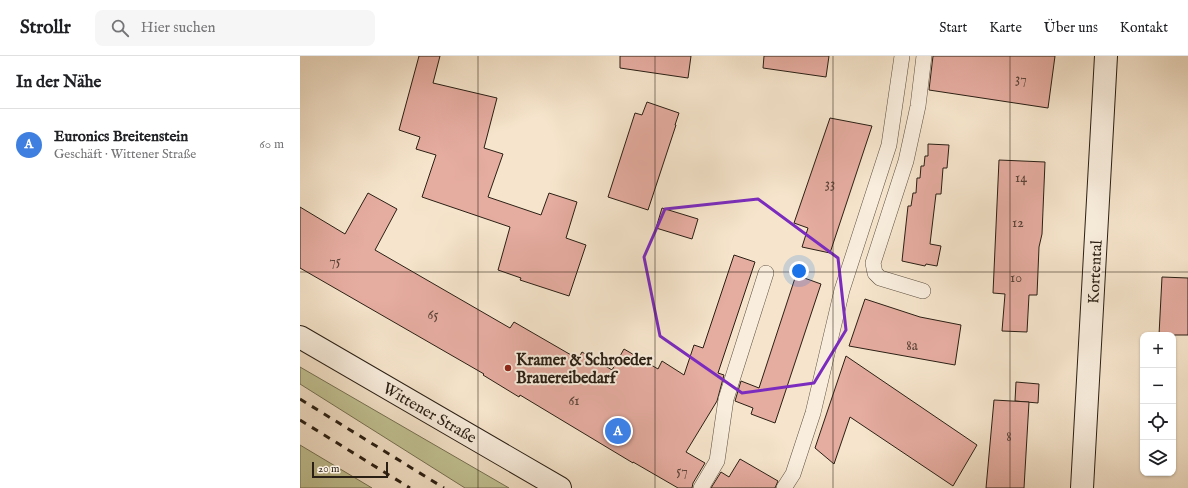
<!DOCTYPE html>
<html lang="de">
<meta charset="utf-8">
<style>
:root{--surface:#fff;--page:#f6f6f6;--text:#202124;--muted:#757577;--line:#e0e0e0;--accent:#8f2418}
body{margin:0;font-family:"IM FELL English",serif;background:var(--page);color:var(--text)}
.controls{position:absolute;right:12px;bottom:12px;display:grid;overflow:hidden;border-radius:8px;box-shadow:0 1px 3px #0004}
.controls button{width:36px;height:36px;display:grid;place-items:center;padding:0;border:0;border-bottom:1px solid var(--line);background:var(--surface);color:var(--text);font:20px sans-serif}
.scale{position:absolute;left:12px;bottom:10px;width:76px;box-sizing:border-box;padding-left:4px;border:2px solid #2a1f14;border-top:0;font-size:11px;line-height:14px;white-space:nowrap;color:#2a1f14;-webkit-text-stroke:3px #f9eede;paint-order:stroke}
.you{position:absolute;left:499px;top:215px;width:14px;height:14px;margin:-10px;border:3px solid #fff;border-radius:50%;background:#1a73e8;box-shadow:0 0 0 6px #1a73e833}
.badge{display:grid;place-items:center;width:26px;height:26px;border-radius:50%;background:var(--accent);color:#fff;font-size:13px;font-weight:700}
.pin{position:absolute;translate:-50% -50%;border:2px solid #fff;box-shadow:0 1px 4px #0006}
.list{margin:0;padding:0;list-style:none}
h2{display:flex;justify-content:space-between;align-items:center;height:52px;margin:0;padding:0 16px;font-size:17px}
h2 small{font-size:13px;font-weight:400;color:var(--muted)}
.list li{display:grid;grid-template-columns:26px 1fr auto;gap:12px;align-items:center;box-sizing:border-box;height:72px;padding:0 16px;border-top:1px solid var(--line)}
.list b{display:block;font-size:15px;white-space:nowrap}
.list p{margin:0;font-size:13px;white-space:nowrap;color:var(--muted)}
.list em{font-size:13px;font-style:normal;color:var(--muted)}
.icon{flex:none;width:22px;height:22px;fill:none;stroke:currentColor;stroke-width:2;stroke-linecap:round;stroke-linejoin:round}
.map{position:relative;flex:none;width:888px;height:432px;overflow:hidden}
header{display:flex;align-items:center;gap:24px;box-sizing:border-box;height:56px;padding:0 20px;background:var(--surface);border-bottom:1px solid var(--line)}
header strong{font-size:19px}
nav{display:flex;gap:22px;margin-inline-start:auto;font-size:14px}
.search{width:280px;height:36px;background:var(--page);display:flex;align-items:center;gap:10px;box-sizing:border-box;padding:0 14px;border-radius:8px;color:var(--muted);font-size:15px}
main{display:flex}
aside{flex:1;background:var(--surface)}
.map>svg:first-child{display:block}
.green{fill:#c2c394;stroke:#767154}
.building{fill:#e5aca0;stroke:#2a1f14}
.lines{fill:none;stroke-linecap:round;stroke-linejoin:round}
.lane-casing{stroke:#5d5042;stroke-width:16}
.secondary-casing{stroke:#2a1f14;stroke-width:24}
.lane{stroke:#f9eede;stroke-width:15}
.secondary{stroke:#f9eede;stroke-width:22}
.rail{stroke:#2a1f14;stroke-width:3;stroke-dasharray:7 7;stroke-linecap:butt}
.marked{fill:none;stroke:#7b2cbf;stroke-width:3;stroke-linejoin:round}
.grid{fill:none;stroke:#2a1f14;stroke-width:1;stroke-opacity:0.55}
.poi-dot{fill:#8f2418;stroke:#f9eede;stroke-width:1.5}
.labels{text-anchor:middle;stroke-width:4;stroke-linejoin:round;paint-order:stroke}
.number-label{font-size:14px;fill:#594237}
.street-label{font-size:16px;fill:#2a1f14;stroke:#f9eede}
.poi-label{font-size:16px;font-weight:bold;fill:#2a1f14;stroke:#f9eede;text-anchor:start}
</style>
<header>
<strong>Strollr</strong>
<div class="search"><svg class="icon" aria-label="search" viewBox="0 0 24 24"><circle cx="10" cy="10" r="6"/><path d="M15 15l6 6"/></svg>Hier suchen</div>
<nav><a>Start</a><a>Karte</a><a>Über uns</a><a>Kontakt</a></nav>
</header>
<main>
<aside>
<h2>In der Nähe<small></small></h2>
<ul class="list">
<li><span class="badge" style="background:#3f7fe0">A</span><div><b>Euronics Breitenstein</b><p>Geschäft · Wittener Straße</p></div><em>60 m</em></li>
</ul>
</aside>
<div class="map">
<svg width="888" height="432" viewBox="0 0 888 432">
<rect width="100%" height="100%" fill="#f6e5cc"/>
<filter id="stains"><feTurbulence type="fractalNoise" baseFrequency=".005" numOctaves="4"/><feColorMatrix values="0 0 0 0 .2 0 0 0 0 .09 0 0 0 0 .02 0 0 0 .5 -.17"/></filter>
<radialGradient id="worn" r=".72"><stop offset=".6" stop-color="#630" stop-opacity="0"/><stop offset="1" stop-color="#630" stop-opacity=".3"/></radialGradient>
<g class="green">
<polygon points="0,311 209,432 165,432 0,328"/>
<polygon points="0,389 72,432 0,432"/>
</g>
<g class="building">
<polygon points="119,0 140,0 133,27 197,42 184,92 203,98 188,141 241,159 249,137 277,146 266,182 286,189 269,240 220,224 221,222 198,214 210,171 122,141 136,99 116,93 120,81 99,74"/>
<polygon points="320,0 391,0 388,22 320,12"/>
<polygon points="464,0 529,0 526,21 463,12"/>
<polygon points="633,0 755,0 748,52 629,34"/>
<polygon points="347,46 379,57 375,69 376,69 348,154 308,141 335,57 342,59"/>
<polygon points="530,62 572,70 530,197 502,191 508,172 494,167"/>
<polygon points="628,88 649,89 647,112 643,112 641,138 636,138 630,188 641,190 637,210 626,208 625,210 602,205 608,150 611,150 613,137 616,137 617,122 620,122 621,110 624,110 625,100 628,100"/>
<polygon points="699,104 745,106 742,178 739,191 737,239 729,239 727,276 702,275 705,238 693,237"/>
<polygon points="68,137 97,153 75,194 210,272 214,266 278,303 282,296 312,314 324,293 358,313 362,305 384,319 394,289 403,292 434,199 455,206 418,317 424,319 417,345 386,396 405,407 393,427 392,432 378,432 333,406 333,407 220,339 219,341 183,319 184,318 0,212 0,151 45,178"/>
<polygon points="362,152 398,163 392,183 356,172"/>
<polygon points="496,219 521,228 475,367 451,358 453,352 435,345 441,325 459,332"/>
<polygon points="862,221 888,222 888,279 859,279"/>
<polygon points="565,243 620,261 661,269 655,309 549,290"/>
<polygon points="546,300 677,389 653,430 550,361 534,408 515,392"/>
<polygon points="716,326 739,328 738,347 715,345"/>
<polygon points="694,344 729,346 724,432 686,432"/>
<polygon points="440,403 478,425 475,432 411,432 421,416 429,421"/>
</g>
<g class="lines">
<defs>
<g id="lane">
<polyline points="623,235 580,222 575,217 573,207 606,105 618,50 624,0"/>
<polyline points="401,432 417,405 426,343 466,217"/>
<polyline points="484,432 493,418 513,357 542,234 589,89 602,0"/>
</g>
<g id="secondary">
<polyline points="0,281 260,432"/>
<polyline points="782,432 806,0"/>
</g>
</defs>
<use href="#lane" class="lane-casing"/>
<use href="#secondary" class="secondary-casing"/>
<use href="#lane" class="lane"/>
<use href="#secondary" class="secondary"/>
<g class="rail">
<polyline points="0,343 144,432"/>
<polyline points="0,364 110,432"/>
</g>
</g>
<path class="marked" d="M458,143L538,202L546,274L514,327L442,337L360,280L344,201L365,153Z"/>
<path class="grid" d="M178,0V432M355,0V432M533,0V432M710,0V432M0,216H888"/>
<circle class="poi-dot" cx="208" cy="312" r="4"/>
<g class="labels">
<g class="number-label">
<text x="721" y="27">37</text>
<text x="721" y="126">14</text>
<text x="530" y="132">33</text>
<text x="718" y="171">12</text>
<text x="35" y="209">75</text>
<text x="716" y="226">10</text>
<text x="133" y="263">65</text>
<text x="612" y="294">8a</text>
<text x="274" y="349">61</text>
<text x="709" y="385">8</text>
<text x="382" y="419">57</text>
</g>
<g class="street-label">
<text transform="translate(794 216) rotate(-87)" y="6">Kortental</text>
<text transform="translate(130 356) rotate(30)" y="6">Wittener Straße</text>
</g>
<g class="poi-label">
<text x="216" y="309">Kramer &amp; Schroeder<tspan x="216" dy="18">Brauereibedarf</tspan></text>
</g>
</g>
<rect width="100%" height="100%" filter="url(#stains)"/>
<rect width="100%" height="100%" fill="url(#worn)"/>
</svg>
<div class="controls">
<button>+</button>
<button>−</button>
<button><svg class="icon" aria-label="locate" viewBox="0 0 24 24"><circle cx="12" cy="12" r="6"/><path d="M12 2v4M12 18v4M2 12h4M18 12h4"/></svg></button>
<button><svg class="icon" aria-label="layers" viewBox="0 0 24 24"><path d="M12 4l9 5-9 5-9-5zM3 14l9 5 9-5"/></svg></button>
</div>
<div class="scale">20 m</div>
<div class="you"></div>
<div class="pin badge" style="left:318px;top:375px;background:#3f7fe0">A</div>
</div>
</main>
